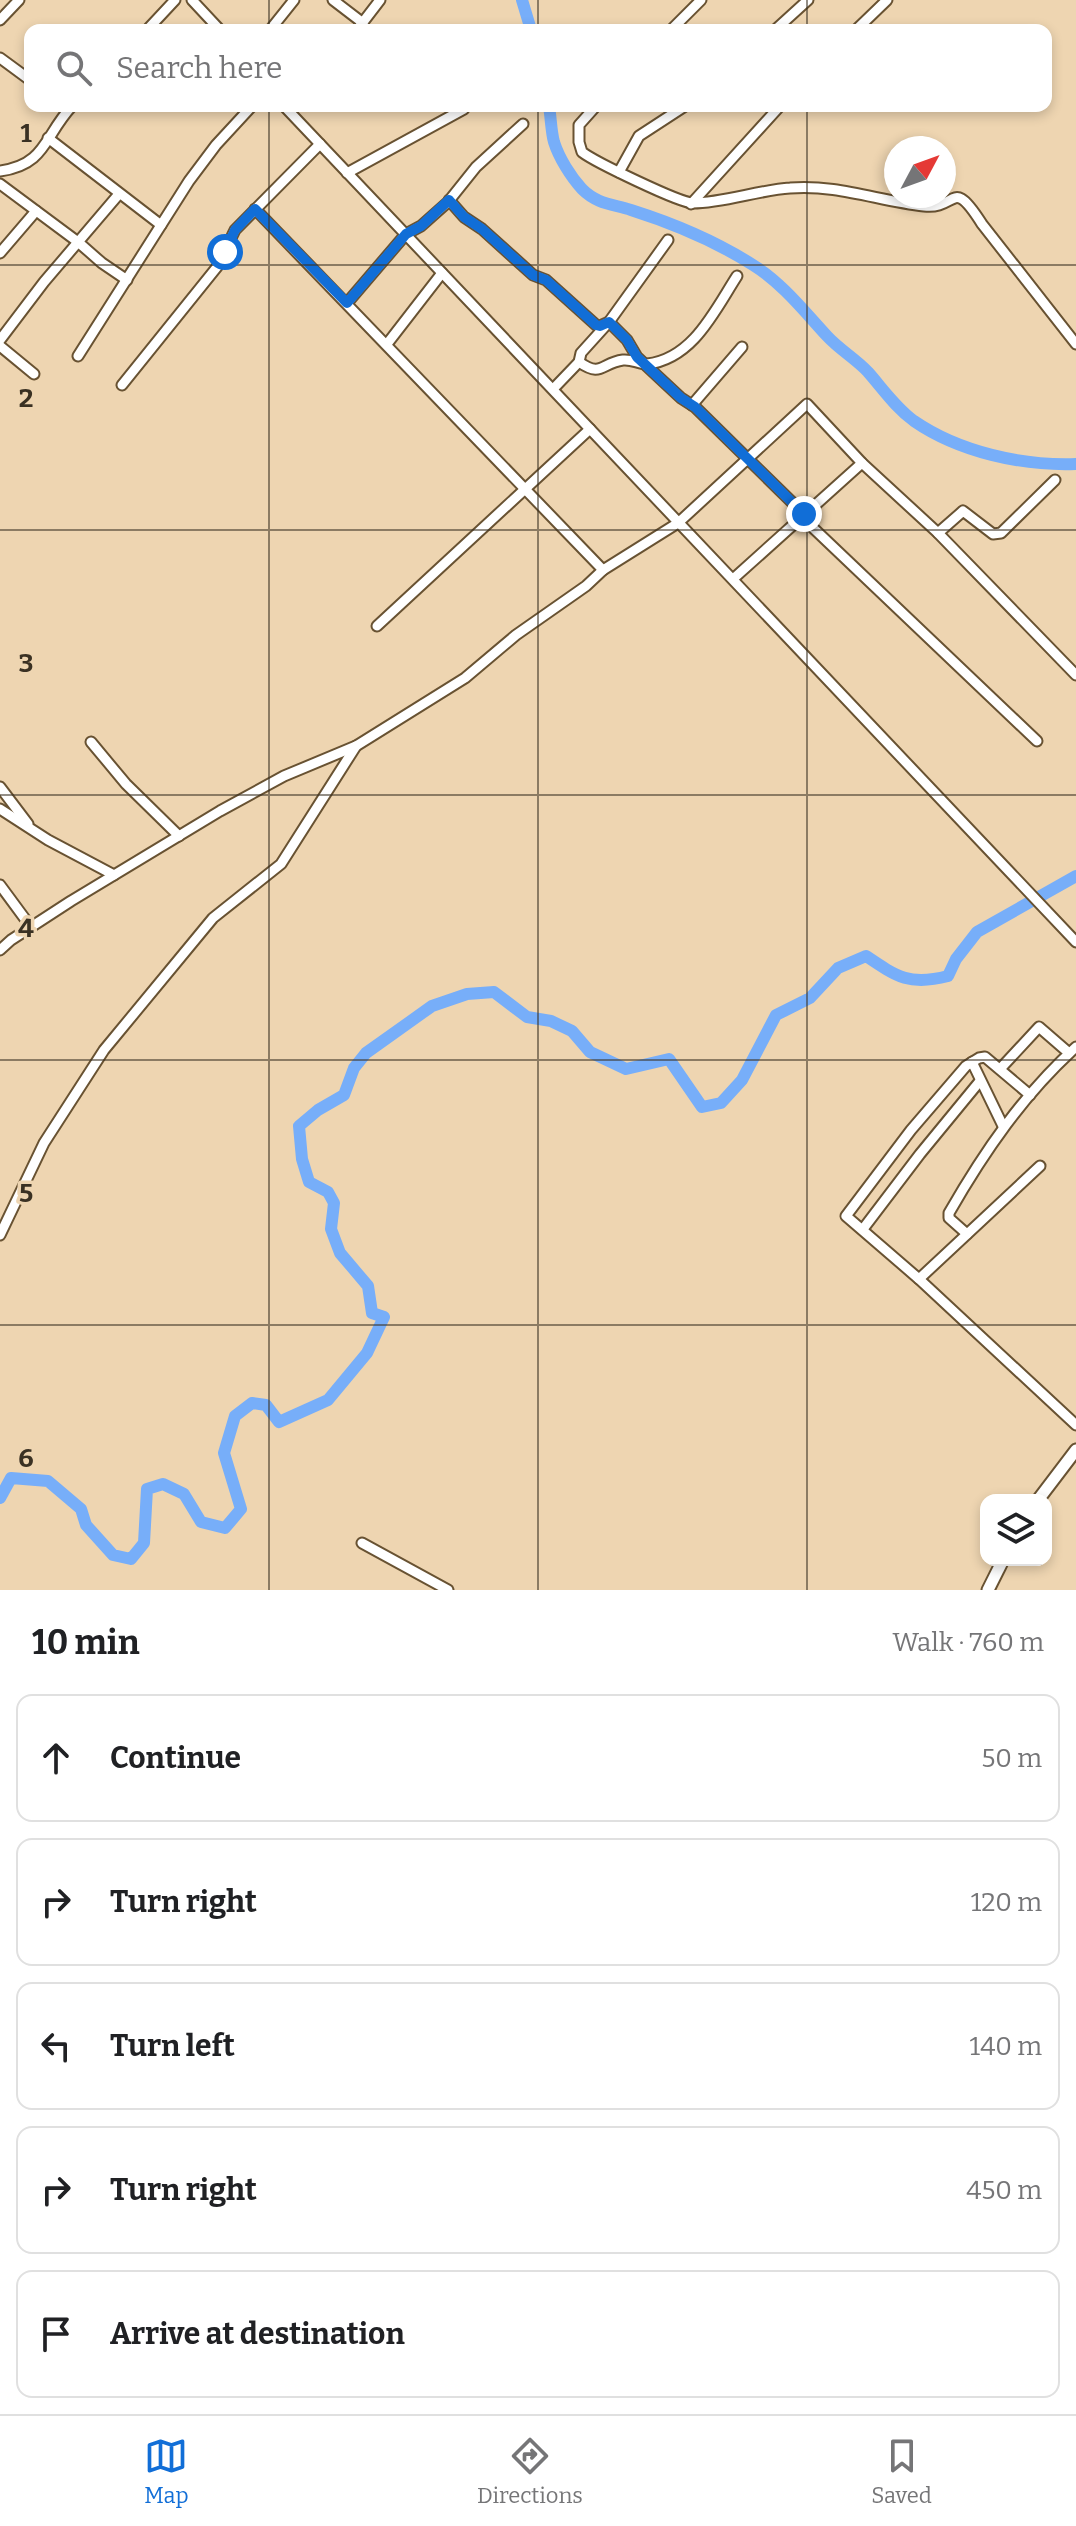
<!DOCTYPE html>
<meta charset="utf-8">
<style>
:root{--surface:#fff;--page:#f2f2f2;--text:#202124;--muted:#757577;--line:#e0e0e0;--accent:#116ed7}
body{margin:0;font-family:Bitter,serif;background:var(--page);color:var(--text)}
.controls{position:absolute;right:24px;bottom:24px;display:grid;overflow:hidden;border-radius:16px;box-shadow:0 4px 12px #0003}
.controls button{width:72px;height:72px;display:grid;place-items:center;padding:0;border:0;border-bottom:2px solid var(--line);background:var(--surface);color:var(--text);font:40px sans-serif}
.compass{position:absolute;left:884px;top:136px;width:72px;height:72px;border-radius:50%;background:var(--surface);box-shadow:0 4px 12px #0003;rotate:49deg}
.stop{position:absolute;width:24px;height:24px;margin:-18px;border:6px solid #116ed7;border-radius:50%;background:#fff}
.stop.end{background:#116ed7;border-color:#fff;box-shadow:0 2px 8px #0008}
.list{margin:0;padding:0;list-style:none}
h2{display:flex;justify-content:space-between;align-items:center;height:104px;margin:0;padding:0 32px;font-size:34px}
h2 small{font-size:26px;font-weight:400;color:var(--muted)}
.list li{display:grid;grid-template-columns:52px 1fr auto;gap:24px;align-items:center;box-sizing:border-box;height:128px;margin:0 16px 16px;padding:0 16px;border:2px solid var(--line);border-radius:16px}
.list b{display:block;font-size:30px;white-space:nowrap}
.list em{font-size:26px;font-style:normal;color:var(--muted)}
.icon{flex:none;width:44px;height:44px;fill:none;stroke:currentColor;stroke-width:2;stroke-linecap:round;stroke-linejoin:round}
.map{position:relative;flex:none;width:1076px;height:1590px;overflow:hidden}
.search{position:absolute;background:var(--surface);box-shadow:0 4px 12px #0003;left:24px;right:24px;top:24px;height:88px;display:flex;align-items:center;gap:20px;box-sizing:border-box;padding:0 28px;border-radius:16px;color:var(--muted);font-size:30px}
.sheet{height:824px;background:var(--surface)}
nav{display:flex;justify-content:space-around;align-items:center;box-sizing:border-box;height:112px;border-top:2px solid var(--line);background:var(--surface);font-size:22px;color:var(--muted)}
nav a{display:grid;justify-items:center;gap:4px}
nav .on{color:var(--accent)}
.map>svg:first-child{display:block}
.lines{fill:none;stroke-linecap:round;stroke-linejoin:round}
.river{stroke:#77aef9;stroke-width:12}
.minor-casing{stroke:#685232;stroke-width:13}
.major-casing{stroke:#685232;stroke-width:15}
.minor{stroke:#fff;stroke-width:9}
.major{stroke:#fff;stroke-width:11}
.route{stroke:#116ed7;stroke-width:10}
.grid{fill:none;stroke:#3a3123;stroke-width:2;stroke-opacity:0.55}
.grid-label{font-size:26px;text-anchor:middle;font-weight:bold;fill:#3a3123;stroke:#eed5b1;stroke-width:7;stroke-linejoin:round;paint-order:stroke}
</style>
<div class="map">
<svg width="1076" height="1590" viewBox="0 0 1076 1590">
<rect width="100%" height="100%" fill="#eed5b1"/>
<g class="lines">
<g class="river">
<polyline points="522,0 531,30"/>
<path d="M549,106C551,118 551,131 554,142C559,158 571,177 582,189C597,204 612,204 631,210C672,223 717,242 753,265C782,283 804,311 827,336C840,350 856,359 868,372C883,389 895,407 914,421C959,452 1022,466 1076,464"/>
<path d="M0,1498L11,1478L48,1481L81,1509L86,1525L113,1555L131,1559L144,1543L147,1489L163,1484L184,1494L201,1522L225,1528L241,1509L224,1453L235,1416L252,1403L266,1405L279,1422L328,1400L367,1353L384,1317L372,1313L368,1286L340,1253L331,1229L334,1203L328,1192L309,1182L302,1159L299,1126L318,1110L344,1095L354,1068L366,1053L432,1006L467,994L494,992L527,1017L551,1021L572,1031L590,1052L626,1069L669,1059L702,1107L721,1103L742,1080L776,1015L810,998L838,968L866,956C897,977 910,986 948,976L956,959L977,932L1076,876"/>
</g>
<defs>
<g id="minor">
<polyline points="192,0 220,30"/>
<polyline points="333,0 363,23"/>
<polyline points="0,20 19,0"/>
<polyline points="147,30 175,0"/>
<polyline points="270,30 294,0"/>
<polyline points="357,30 380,0"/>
<polyline points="671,30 701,0"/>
<polyline points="775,30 808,0"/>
<polyline points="856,30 887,0"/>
<polyline points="0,58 30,80"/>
<polyline points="284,106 1076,942"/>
<path d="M596,106L579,125V142L582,152C595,162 680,203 693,203C723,203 759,190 790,188C836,184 879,201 924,206C958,210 951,175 982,224L1076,344"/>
<polyline points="48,138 161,225"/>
<path d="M0,171C46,165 44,136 72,106"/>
<polyline points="619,172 639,136 685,106"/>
<polyline points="347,173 464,109"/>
<polyline points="0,184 78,242 102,263 127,280"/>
<polyline points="449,200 464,217 482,229 533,275 546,280 596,325 600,326 609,322 627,340 637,357 681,398 695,407 804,514 810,525 1037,741"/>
<polyline points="691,204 780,106"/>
<polyline points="255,209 603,570"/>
<polyline points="0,253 36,211"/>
<polyline points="347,303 406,234 421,226 448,202 476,167 523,124"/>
<polyline points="0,340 44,282 119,194"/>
<polyline points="387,344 442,273"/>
<polyline points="0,346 34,374"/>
<polyline points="78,356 189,181 216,145 252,106"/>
<path d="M579,362C602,378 601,363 623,360C632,359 639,364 647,364C693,359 715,310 737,276"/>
<polyline points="122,385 217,267 235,230 320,144"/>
<polyline points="555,387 579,362 581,353 609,322 668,240"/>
<polyline points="692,405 742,347"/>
<polyline points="938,533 963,511 993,534 1001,533 1055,480"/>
<polyline points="733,579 862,463"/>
<polyline points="377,626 590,429"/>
<polyline points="91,742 126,784 179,836"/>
<polyline points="0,787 28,824"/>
<polyline points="0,809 48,840 114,875"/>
<polyline points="0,885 31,927"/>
<polyline points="0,950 11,940 71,901 220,811 284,776 356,746 465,678 516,635 586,586 603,570 678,523 807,404 862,463 938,533 1076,675"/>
<polyline points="972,1062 1003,1126"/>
<polyline points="1000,1069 1039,1027 1069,1053"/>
<polyline points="1030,1095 985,1057 979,1058 966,1066 911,1130 846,1216 919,1279 1076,1425"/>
<polyline points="863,1229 920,1154 980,1081"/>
<path d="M967,1234L949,1218V1213C984,1152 1023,1095 1076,1047"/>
<polyline points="0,1235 44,1143 104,1050 213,918 281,864 356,746"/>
<polyline points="919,1279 1040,1166"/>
<polyline points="362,1543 448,1590"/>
</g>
<g id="major">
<polyline points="1038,1500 1076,1450"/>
<polyline points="988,1590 1003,1560"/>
</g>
</defs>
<use href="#minor" class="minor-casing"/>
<use href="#major" class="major-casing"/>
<use href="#minor" class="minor"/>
<use href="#major" class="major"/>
</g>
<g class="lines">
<polyline class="route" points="225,252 235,230 255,209 347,303 406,234 421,226 449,200 464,217 482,229 533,275 546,280 596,325 600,326 609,322 627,340 637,357 681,398 695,407 804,514"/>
</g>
<path class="grid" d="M269,0V30M538,0V30M807,0V30M269,106V1590M538,106V1590M807,106V1590M0,265H1076M0,530H1076M0,795H1076M0,1060H1076M0,1325H1076"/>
<g class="grid-label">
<text x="26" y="142">1</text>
<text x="26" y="407">2</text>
<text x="26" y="672">3</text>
<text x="26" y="937">4</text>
<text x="26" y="1202">5</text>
<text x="26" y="1467">6</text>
</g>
</svg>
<div class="controls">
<button><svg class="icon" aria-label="layers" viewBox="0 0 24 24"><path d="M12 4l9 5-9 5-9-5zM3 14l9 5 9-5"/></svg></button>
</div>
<svg class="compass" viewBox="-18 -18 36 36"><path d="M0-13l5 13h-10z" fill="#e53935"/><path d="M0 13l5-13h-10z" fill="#757577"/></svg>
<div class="stop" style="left:225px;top:252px"></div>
<div class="stop end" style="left:804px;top:514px"></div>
<div class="search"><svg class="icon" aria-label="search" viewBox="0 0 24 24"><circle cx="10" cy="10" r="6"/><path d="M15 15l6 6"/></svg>Search here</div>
</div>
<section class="sheet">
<h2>10 min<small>Walk · 760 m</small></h2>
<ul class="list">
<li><svg class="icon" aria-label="ahead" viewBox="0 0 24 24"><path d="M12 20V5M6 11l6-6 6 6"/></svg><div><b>Continue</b></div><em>50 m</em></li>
<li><svg class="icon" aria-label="right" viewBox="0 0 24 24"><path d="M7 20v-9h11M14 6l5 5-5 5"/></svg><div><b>Turn right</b></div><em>120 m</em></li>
<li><svg class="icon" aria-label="left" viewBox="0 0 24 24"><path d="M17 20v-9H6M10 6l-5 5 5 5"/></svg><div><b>Turn left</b></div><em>140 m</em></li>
<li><svg class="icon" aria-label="right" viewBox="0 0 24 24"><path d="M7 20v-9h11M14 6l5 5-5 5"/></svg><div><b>Turn right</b></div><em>450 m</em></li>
<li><svg class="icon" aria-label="arrive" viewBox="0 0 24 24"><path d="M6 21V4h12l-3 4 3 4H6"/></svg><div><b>Arrive at destination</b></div></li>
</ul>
</section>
<nav>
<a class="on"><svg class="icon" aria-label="map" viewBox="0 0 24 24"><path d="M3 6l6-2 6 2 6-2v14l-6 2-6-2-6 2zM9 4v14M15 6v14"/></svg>Map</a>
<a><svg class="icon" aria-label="directions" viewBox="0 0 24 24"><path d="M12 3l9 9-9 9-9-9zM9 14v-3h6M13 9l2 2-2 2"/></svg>Directions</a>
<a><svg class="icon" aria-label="saved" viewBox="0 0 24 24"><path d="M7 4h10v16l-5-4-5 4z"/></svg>Saved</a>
</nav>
